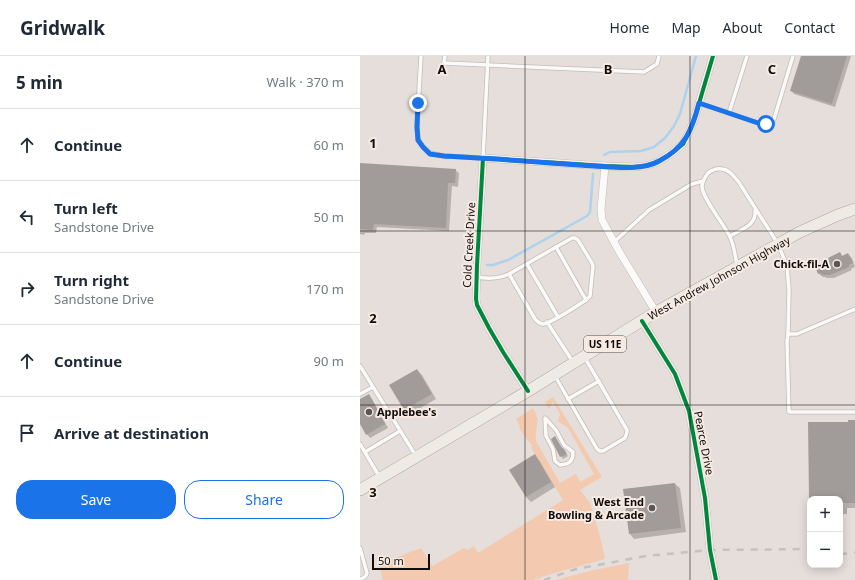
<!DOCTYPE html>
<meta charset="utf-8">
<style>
:root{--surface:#fff;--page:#f6f6f7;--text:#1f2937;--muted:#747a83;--line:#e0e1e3;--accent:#1a73e8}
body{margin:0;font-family:"Noto Sans",sans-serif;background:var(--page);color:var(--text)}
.controls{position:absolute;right:12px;bottom:12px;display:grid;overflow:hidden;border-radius:8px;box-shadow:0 2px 10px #0003}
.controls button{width:36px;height:36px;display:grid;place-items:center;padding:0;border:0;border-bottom:1px solid var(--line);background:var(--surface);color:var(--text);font:20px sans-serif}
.scale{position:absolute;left:12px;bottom:10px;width:58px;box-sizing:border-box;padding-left:4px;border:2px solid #110d0b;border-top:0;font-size:11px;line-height:14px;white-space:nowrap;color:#110d0b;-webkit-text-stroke:3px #f7eae3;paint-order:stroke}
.stop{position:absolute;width:12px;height:12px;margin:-9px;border:3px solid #1a73e8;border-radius:50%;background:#fff}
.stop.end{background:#1a73e8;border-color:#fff;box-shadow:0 1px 4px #0008}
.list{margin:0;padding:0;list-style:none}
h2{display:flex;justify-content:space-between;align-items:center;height:52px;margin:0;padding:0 16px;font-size:17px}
h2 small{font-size:13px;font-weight:400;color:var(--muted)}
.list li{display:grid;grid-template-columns:26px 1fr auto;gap:12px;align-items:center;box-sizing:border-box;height:72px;padding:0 16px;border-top:1px solid var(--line)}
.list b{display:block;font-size:15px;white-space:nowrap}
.list p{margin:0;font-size:13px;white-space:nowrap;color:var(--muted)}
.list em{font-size:13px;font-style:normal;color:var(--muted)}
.actions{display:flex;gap:8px;padding:12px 16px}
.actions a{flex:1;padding:9px 0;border:1px solid var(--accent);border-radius:16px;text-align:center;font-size:14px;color:var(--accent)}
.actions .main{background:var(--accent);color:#fff}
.icon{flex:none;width:22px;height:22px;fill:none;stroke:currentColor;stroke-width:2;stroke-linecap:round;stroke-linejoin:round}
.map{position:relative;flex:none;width:495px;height:524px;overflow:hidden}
header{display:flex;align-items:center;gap:24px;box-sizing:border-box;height:56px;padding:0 20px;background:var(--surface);border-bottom:1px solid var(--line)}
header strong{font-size:19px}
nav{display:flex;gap:22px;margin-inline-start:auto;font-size:14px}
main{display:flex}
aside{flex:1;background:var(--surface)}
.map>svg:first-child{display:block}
.green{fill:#f3cab0}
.shadow{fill:#0003}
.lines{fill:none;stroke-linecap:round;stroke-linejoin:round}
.stream{stroke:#aed2ee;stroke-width:2.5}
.building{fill:#a19b99}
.service-casing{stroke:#c2bdba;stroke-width:5}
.minor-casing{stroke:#c2bdba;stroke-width:8}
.primary-casing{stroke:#afa79d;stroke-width:12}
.service{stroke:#fbfaf9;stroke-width:3.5}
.minor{stroke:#fbfaf9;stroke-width:7}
.primary{stroke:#eeebe5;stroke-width:11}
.rail{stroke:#c4c2c1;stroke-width:2.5;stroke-dasharray:7 7;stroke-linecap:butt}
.cycleway-casing{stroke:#f7eae3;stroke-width:6}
.cycleway{stroke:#00873e;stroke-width:4}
.route{stroke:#1a73e8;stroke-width:5}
.grid{fill:none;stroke:#110d0b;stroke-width:1;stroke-opacity:0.55}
.poi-dot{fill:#5b5653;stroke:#f7eae3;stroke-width:1.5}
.labels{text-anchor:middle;stroke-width:4;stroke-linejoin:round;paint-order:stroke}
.shield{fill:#f7eae3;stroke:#564f4c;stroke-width:1}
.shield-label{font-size:10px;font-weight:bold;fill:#110d0b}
.street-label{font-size:11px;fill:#110d0b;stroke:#f7eae3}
.poi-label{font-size:11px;font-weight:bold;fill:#110d0b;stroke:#f7eae3;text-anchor:end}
.grid-label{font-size:13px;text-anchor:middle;font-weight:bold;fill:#110d0b;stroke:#f7eae3;stroke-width:4;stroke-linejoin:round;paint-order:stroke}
</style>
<header>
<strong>Gridwalk</strong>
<nav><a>Home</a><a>Map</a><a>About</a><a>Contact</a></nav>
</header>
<main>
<aside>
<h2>5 min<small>Walk · 370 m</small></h2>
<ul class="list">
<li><svg class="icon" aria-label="ahead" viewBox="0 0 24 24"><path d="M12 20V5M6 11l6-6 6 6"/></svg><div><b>Continue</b></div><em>60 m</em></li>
<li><svg class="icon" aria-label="left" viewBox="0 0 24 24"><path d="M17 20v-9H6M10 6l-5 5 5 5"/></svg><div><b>Turn left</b><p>Sandstone Drive</p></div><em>50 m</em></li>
<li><svg class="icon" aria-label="right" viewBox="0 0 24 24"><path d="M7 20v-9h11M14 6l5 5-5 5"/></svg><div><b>Turn right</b><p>Sandstone Drive</p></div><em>170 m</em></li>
<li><svg class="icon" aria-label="ahead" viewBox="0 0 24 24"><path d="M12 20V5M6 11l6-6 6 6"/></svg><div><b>Continue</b></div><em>90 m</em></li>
<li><svg class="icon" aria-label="arrive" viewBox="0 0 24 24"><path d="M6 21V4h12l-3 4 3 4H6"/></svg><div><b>Arrive at destination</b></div></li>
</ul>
<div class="actions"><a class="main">Save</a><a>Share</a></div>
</aside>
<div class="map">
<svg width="495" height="524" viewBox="0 0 495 524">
<rect width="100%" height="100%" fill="#e5deda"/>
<g class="green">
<path d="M193,341L242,421L220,434L230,447L241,484L245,503L191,518L173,524H23L19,508L61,492L72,510L104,492L107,494L114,490L118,497L203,444L171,392L172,390L169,385H168L159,372L160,370L156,363L173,352C182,366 174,372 176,385L200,427L216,418L220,426L234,418L208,372L198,365L200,358L193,346L189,353L185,346Z"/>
<polygon points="269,507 268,524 195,524 234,514"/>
</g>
<g class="shadow">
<polygon points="442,0 491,0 475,51 434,38 431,34"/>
<polygon points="0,108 95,114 99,117 98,131 92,130 89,175 17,171 16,177 5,177 4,179 0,178"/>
<polygon points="480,197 483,201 488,198 492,202 495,211 491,213 492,214 474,222 467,222 465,221 463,221 459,218 457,214 470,206"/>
<polygon points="57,314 62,319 76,343 50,358 45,354 31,329"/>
<polygon points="8,340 12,343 28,372 10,382 7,378 0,366 0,344"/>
<polygon points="495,365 495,452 487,452 487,458 480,458 480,443 452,443 450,441 489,367"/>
<polygon points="195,381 208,400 203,403 201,400"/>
<polygon points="174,400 179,404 195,431 171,446 166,441 150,414"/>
<polygon points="315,428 320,432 326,476 274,483 270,478"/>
</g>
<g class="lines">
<g class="stream">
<polyline points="244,99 250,96 281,95 294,91 305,82 314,70 320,58 336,0"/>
<polyline points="127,209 133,209 148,204 227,160 230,156 233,118"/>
</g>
</g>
<g class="building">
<polygon points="441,0 487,0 472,48 430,35"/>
<polygon points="0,107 96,113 95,127 88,127 86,172 14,168 13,174 0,173"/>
<polygon points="480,196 482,200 488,197 493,207 489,209 489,211 470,219 462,219 461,217 458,218 456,213 458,212 458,210 469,205 468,202"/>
<polygon points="57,313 72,338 44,354 29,329"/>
<polygon points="9,338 25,368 6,379 0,368 0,343"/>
<polygon points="488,364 495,364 495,447 480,447 480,443 458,443 458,442 449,442 448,366 488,366"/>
<polygon points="195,380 201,391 204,393 207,398 200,401 191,383"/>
<polygon points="175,398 191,426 166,441 149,414"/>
<polygon points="315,427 321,472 269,478 263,433"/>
</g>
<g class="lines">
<defs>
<g id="service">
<polyline points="61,0 57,71 58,84 63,91 70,97 84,100 123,102 128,0"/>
<polyline points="85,0 84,7 284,16 297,8 299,0"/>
<polyline points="339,47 369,57 387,0"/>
<polyline points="369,57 401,68 411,67 414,63 433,0"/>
<path d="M370,180C380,174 397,169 395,155"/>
<polyline points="254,186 289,154 332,128 343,125"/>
<polyline points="196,191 226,244"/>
<polyline points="167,208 198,261"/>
<path d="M377,209C375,199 374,188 369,179C363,167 343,143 342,131C342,126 345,121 348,117C352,114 356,112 362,113C370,114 373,120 378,125L418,188L427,210L429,234L428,278L427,286L429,356H495"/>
<path d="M117,221C128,223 138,223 149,218L212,182H215L218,184L232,207L233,210L230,240L226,244C217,250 192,267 183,268C179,268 177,265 175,263L149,218"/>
<polyline points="187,266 213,306"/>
<polyline points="428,278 437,278 495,253"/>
<polyline points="0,310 56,400"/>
<polyline points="195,320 237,393 240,395 243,395 265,382 267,376 267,374 225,302"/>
<polyline points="0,338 13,331"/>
<polyline points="208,343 239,325"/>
<path d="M185,362L196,374L204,389L213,396C213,406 209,408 200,409L195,405L193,393L186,380Z"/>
<polyline points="0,388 19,420"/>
<polyline points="5,396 40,375"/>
<path d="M0,492L7,517C6,521 4,522 0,523"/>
</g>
<g id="minor">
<polyline points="245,110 241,153 242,164 260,197 296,256"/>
<polyline points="282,265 315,318 329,355 345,442 350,494 356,524"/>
<polyline points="168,335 143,296 129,272 117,249 116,243 117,209 123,102 245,110 273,111 285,110 298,106 312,97 323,88 330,74 335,61 353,0"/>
</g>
<polyline id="primary" points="0,434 168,335 296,256 440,176 478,159 495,153"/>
</defs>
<use href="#service" class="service-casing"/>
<use href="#minor" class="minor-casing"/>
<use href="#primary" class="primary-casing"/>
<use href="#service" class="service"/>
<use href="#minor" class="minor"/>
<use href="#primary" class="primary"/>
<g class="rail">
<polyline points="480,498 495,497"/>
<polyline points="184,524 216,513 286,500 350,494 450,493"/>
</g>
<defs>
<g id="cycleway">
<polyline points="282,265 315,318 329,355 345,442 350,494 356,524"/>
<polyline points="168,335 143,296 129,272 117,249 116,243 117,209 123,102 245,110 273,111 285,110 298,106 312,97 323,88 330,74 335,61 353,0"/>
</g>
</defs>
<use href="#cycleway" class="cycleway-casing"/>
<use href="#cycleway" class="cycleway"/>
</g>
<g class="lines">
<path class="route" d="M58,47L57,71L58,84L63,91L70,98L84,100C119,102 155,104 190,107C205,108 219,109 233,110C252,111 282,115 299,105C325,92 332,74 339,47L401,68H406"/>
</g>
<path class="grid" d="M165,0V524M330,0V524M0,175H495M0,349H495"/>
<g class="poi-dot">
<circle cx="477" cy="208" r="4"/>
<circle cx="9" cy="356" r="4"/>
<circle cx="292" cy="452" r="4"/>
</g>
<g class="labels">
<rect class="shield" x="224" y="280" width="42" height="16" rx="3"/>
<g class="shield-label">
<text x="245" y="292">US 11E</text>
</g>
<g class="street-label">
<text transform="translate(109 189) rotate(-87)" y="4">Cold Creek Drive</text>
<text transform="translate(359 222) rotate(-29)" y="4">West Andrew Johnson Highway</text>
<text transform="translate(344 387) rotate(79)" y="4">Pearce Drive</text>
</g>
<g class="poi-label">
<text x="469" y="212">Chick-fil-A</text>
<text x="17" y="360" text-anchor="start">Applebee's</text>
<text x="284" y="450">West End<tspan x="284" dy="13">Bowling &amp; Arcade</tspan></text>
</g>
</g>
<g class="grid-label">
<text x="82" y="18">A</text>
<text x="248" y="18">B</text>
<text x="412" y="18">C</text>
<text x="13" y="92">1</text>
<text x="13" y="267">2</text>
<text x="13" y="441">3</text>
</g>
</svg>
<div class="controls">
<button>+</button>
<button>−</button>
</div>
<div class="scale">50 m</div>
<div class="stop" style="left:406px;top:68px"></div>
<div class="stop end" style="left:58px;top:47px"></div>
</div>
</main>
